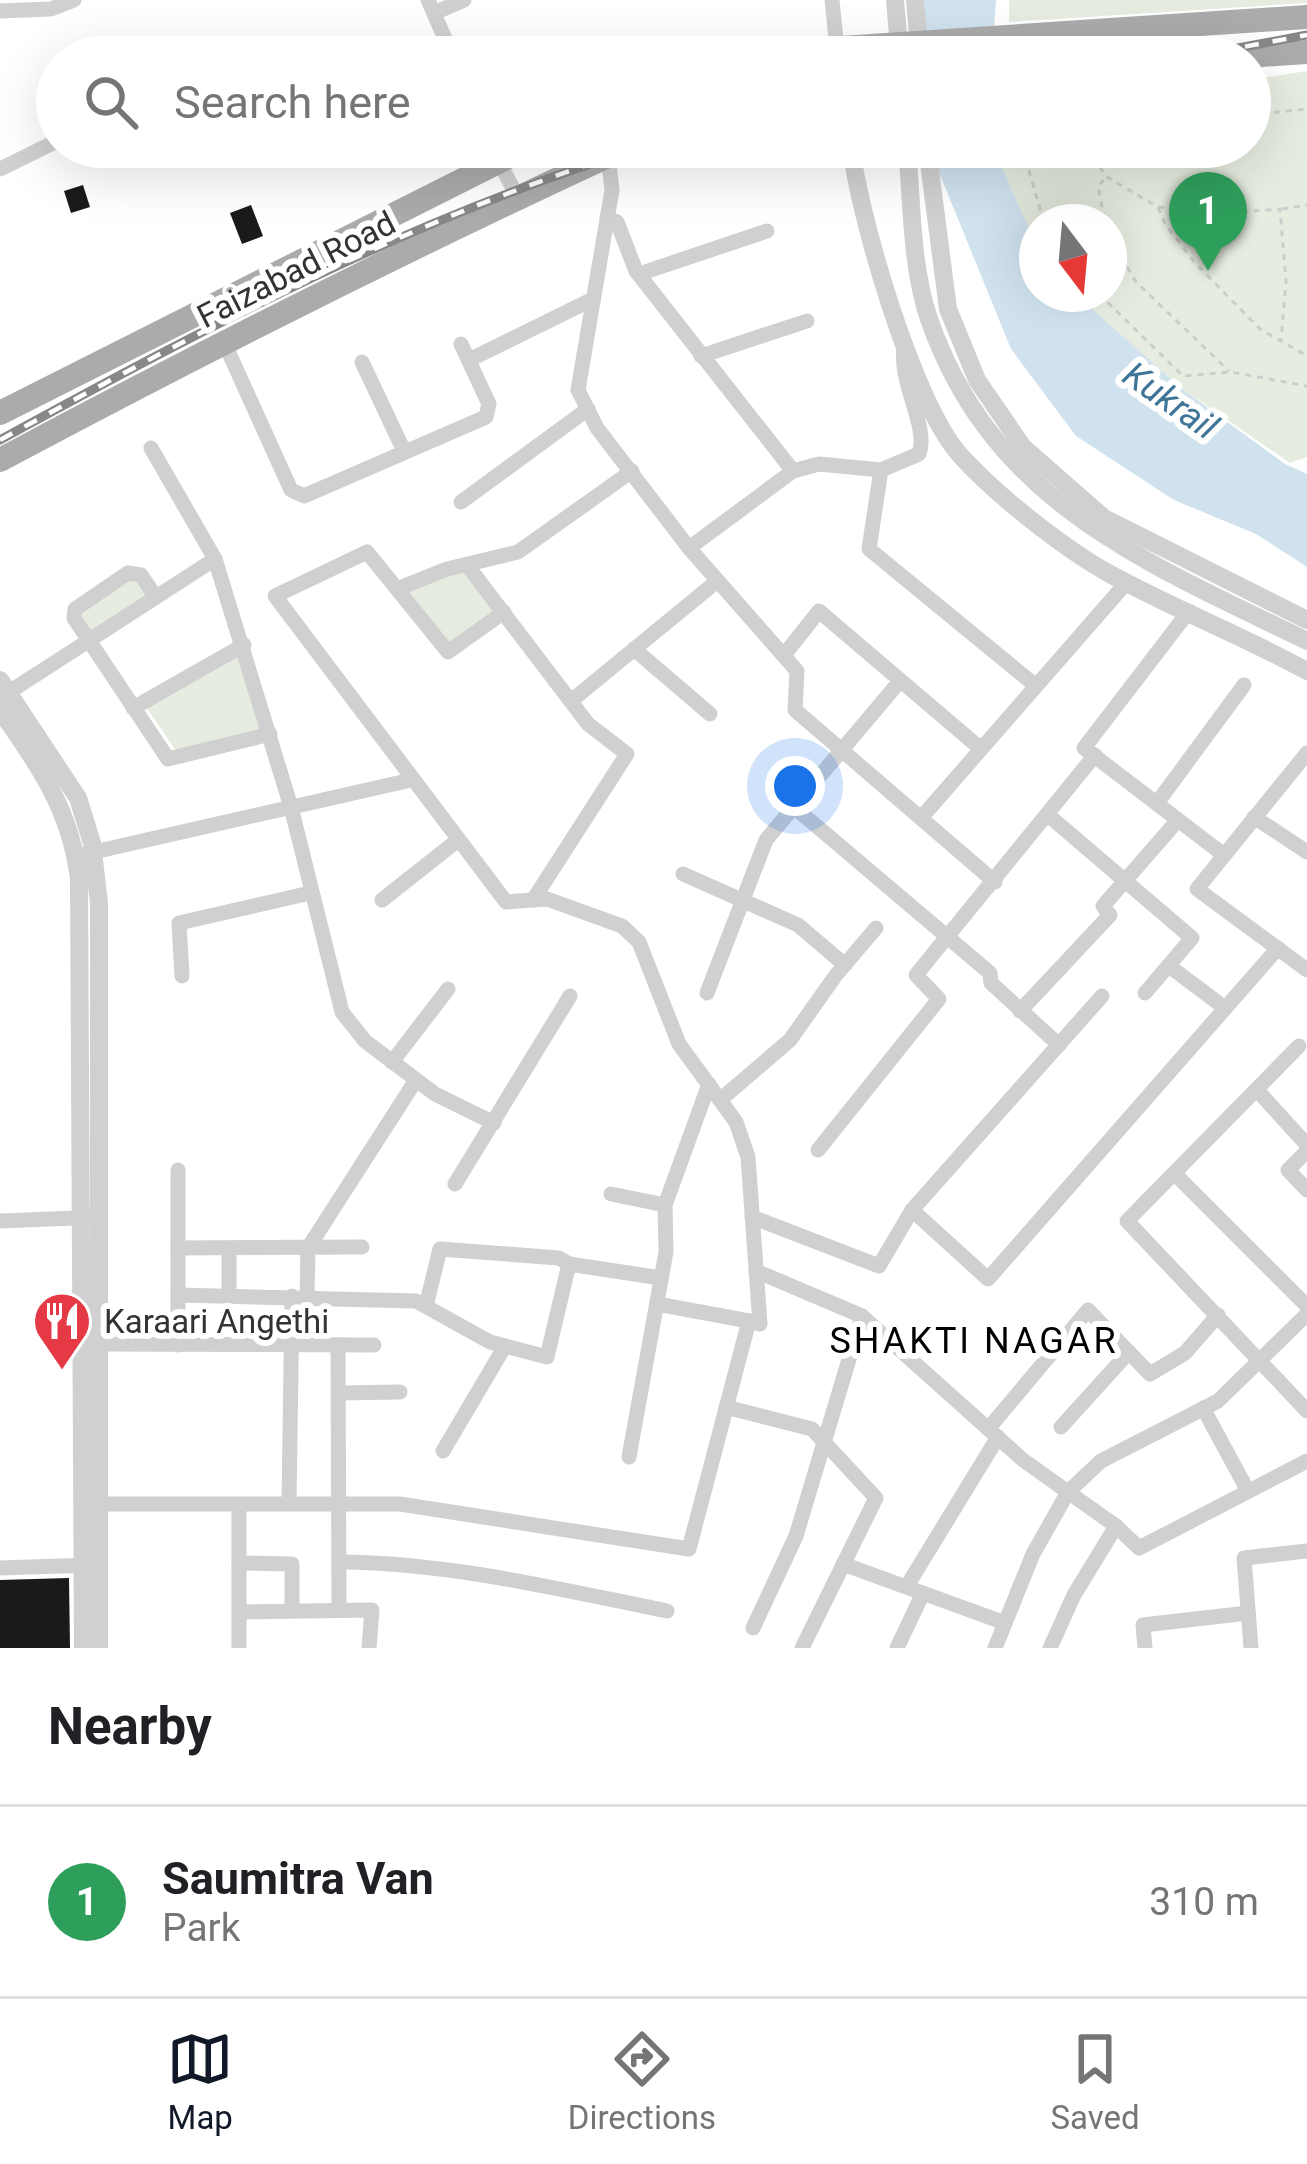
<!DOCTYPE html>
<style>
:root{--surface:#fff;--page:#f2f2f2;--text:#202124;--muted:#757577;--line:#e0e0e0;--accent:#111827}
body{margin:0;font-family:Roboto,sans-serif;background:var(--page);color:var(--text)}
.compass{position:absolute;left:1019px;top:204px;width:108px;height:108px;border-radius:50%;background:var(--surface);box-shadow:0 12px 48px #0002;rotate:164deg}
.you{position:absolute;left:795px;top:786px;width:42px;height:42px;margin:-30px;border:9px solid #fff;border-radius:50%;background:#1a73e8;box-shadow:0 0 0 18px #1a73e833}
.badge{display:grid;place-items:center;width:78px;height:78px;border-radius:50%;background:var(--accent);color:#fff;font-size:39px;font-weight:700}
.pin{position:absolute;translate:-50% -99px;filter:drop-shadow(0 3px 6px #0008)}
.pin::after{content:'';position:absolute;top:63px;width:42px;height:36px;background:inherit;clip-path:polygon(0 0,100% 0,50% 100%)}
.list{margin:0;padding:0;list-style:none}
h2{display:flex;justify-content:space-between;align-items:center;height:156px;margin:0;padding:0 48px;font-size:51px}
h2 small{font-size:39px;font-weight:400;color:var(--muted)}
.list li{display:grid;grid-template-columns:78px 1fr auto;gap:36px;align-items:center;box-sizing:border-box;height:192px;padding:0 48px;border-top:3px solid var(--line)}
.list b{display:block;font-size:45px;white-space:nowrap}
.list p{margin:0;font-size:39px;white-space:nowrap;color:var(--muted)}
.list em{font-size:39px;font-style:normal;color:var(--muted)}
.icon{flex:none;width:66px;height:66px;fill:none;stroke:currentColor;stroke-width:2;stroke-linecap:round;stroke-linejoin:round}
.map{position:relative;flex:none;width:1307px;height:1648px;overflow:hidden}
.search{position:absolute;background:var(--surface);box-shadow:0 12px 48px #0002;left:36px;right:36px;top:36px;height:132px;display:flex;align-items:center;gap:30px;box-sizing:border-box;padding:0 42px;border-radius:66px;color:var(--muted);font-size:45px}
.sheet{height:348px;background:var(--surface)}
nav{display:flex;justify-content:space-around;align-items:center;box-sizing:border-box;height:168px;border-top:3px solid var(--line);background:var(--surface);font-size:33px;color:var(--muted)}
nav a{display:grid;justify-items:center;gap:6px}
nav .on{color:var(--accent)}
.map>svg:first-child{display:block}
.green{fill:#e6ecdf}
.water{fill:#cfe2ee}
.building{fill:#1a1a1a}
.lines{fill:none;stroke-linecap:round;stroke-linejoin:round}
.path{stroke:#cdcdcd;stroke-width:3;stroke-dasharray:6 6;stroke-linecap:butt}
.minor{stroke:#d0d0d0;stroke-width:15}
.tertiary{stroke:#d0d0d0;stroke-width:18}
.primary{stroke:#ababab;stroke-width:24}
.rail-casing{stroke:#888;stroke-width:9}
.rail{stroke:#fff;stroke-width:4.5;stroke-dasharray:14;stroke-linecap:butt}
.labels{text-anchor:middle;stroke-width:12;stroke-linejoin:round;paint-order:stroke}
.street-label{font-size:33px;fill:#333;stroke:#fff}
.poi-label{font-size:33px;fill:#333;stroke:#fff;text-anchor:start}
.water-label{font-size:36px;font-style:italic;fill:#3f7597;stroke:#fff}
.neighbourhood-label{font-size:36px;letter-spacing:3px;fill:#000;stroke:#fff}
</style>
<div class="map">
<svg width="1307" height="1648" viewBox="0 0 1307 1648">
<rect width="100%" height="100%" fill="#fff"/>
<g class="green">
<polygon points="1009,0 1307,0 1307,3 1009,22"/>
<polygon points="1307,71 1307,457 1290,463 1182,389 1080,300 1075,294 1109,294 1109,222 1037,222 1037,247 993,147 1250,147 1250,80"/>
<polygon points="465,569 498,612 450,647 405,590"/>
<polygon points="136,577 149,596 92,632 80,613"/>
<polygon points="241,653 264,731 177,752 145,706"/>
</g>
<g class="water">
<polygon points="924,0 996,0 992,57 928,57"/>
<polygon points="933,147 993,147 1037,247 1037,294 1075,294 1182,389 1285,464 1307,474 1307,567 1256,534 1174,500 1076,436 1011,349 934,160"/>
</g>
<g class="building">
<polygon points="83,185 90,207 71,213 64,191"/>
<polygon points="251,205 263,236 242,244 230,213"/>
<polygon points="69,1578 70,1648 0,1648 0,1580"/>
</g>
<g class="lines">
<g class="path">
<polyline points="1250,115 1307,109"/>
<polyline points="1022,147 1044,222"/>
<polyline points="1086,147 1107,177 1158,207 1165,224 1196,264 1260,329 1307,356"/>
<polyline points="1104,180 1098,186 1105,222"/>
<polyline points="1158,207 1215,214 1280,209 1286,282 1281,340"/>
<polyline points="1282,209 1307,205"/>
<polyline points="1109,236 1136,282 1229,371"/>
<polyline points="1099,294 1183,376 1231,372 1307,386"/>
</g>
<g class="minor">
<polyline points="428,0 453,57"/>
<polyline points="832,0 837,48"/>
<polyline points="0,11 51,9 74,0"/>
<polyline points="434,13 464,0"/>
<polyline points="491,147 517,196"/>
<polyline points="608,156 612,190 578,390 597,428 689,548 797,671 795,710 995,882"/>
<polyline points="0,169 57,141"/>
<polyline points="607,218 617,222 636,271 793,471"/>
<polyline points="639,274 767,231"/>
<polyline points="224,342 291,490 304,496 486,417 489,404 461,344"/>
<polyline points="701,356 807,321"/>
<polyline points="469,360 593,299"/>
<polyline points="362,362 404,451"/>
<polyline points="151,448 215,559 291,807 342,1012 365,1041 435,1094 494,1123"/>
<polyline points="881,470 869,549 1036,686"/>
<polyline points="461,502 588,409"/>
<path d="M689,548L793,471L819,464L881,470L919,454C929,427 899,383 904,349"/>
<polyline points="467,565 588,724 627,754 533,900"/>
<polyline points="397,589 447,569 518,552 632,471"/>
<polyline points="155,596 141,575 128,573 75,609 74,618 168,759 270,734"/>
<polyline points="1189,611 1084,748 1224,855"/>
<polyline points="634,649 710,714"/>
<polyline points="784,655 819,611 981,749"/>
<polyline points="0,698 215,559"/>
<polyline points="571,701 716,582"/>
<polyline points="133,708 244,645"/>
<polyline points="1307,753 1197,889 1307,970"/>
<polyline points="1157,803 1244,685"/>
<polyline points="794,807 990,973 991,983 1059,1045"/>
<polyline points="1048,815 1192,938 1145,993"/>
<polyline points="1254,817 1307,852"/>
<polyline points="921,818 1127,582"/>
<polyline points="85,854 411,780"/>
<polyline points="683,874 798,925 845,965"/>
<polyline points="382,900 458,840"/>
<polyline points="1169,966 1225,1008"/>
<polyline points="182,976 179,923 310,893"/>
<polyline points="707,993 766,840 900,681"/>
<polyline points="1020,1011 1110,915 1103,906 1178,820"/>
<polyline points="1299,1046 1127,1221 1307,1411"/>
<polyline points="392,1062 448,989"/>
<polyline points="1257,1090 1307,1145"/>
<polyline points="720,1100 790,1040 836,975 876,928"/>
<polyline points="818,1150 939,999 916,975 1095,755"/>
<polyline points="1307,1151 1288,1170 1307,1190"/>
<polyline points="1175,1174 1307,1306"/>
<polyline points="455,1184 570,996"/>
<polyline points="611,1194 665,1205"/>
<polyline points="912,1210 988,1279 1278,948"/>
<polyline points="752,1217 879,1266 912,1210 1102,996"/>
<polyline points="0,1221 100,1217"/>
<polyline points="178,1248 362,1247"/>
<polyline points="229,1248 229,1295"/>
<polyline points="756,1271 862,1316 1023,1460 1116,1526 1074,1595 1050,1648"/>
<polyline points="178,1295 416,1301 490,1342 547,1357 569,1264 661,1278"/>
<polyline points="307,1296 308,1248 416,1080"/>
<polyline points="657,1304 749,1321"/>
<polyline points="426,1306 440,1249 559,1258 569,1264"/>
<polyline points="89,1344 374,1345"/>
<polyline points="178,1345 178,1170"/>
<polyline points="338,1345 339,1610"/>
<polyline points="339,1393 400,1392"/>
<polyline points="726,1407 812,1429 876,1498 802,1648"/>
<polyline points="1203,1408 1248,1491"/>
<polyline points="1061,1427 1129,1352"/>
<polyline points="988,1429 1088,1310 1150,1374 1185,1353 1218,1315"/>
<polyline points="443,1451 505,1346"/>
<polyline points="629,1457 666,1252 665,1205 709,1084"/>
<polyline points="91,1504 400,1504 689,1549 749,1321 760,1324 748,1157 736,1122 679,1044 639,942 622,926 547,899 506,902 275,596 367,552 448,652 504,612"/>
<polyline points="289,1504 292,1296"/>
<polyline points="1116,1526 1139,1548 1307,1461"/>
<path d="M340,1562C451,1563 559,1589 667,1611"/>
<polyline points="239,1563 292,1564 292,1611"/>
<polyline points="843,1564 1005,1623"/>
<polyline points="0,1568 91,1565"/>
<polyline points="907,1586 998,1437"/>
<polyline points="239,1612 372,1610 369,1648"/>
<polyline points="753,1628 796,1536 862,1316"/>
<polyline points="239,1648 239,1504"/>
<polyline points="897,1648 923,1593"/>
<polyline points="995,1648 1033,1554 1068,1492 1101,1461 1218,1401 1307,1314"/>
<polyline points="1145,1648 1143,1625 1248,1613"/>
<polyline points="1251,1648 1244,1558 1307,1551"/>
</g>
<g class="tertiary">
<polyline points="895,0 900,57"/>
<polyline points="915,0 920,57"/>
<path d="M851,147C860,219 913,402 960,455C996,495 1063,548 1110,574C1174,609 1243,636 1307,671"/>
<path d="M907,147C912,203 911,266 929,319C993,503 1146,562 1307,641"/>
<polyline points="927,147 948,309 977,380 1023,447 1104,518 1307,620"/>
<polyline points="0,680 78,798 92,843 99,903 99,1648"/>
<path d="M0,710C39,765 71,811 79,879L83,1648"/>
</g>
<g class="primary">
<polyline points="762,57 781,52 1307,17"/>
<polyline points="1232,57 1307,52"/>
<polyline points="0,413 528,147"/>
<path d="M0,460C206,350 415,245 627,147"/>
</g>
<defs>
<g id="rail">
<polyline points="1190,57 1307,35"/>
<path d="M0,440C207,327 417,215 644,147"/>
</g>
</defs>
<use href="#rail" class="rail-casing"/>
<use href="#rail" class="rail"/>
</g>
<defs>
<symbol id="restaurant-pin" viewBox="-11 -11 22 30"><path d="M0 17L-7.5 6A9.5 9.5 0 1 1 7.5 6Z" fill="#e63946" stroke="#fff"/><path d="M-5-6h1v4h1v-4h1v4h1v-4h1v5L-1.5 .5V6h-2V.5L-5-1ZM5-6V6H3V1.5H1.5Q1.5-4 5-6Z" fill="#fff"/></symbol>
</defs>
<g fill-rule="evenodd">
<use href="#restaurant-pin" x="29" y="1288" width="66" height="90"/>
</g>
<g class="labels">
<g class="street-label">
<text transform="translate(296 269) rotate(-27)" y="12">Faizabad Road</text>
</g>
<g class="poi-label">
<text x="104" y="1333">Karaari Angethi</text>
</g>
<g class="water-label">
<text transform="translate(1171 400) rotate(35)" y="13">Kukrail</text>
</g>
<g class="neighbourhood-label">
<text x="974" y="1353">SHAKTI NAGAR</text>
</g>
</g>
</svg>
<svg class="compass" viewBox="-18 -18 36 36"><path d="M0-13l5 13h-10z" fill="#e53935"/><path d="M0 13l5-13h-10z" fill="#757577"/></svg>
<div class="you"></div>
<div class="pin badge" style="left:1208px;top:271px;background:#2e9e5b">1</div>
<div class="search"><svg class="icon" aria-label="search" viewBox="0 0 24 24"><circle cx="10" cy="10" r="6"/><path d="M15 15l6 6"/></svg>Search here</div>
</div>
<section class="sheet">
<h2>Nearby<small></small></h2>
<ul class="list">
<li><span class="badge" style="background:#2e9e5b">1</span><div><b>Saumitra Van</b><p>Park</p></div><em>310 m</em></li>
</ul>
</section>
<nav>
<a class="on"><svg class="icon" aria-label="map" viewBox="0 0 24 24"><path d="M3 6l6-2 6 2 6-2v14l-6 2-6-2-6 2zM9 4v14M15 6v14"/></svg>Map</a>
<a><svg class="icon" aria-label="directions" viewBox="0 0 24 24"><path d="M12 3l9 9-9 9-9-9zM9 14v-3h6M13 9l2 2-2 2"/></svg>Directions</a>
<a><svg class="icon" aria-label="saved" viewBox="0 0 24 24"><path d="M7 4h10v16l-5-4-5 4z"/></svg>Saved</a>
</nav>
